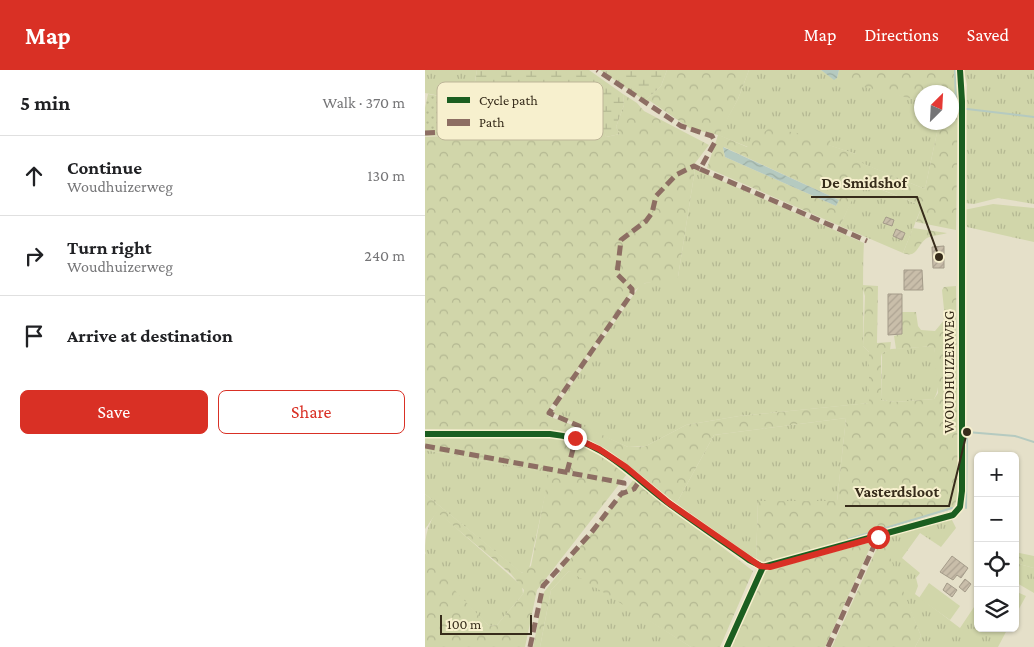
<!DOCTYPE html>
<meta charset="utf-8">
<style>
:root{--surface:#fff;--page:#f2f2f2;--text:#202124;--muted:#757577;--line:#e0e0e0;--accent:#d93025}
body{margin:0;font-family:"Crimson Pro",serif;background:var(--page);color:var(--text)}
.controls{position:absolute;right:15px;bottom:15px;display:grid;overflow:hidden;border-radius:8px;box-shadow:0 1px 4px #0004}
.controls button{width:45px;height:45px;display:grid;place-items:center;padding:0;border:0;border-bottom:1px solid var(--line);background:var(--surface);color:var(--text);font:25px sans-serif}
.compass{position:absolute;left:489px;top:15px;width:45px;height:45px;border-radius:50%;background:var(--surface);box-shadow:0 1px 4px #0004;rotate:24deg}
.scale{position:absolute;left:15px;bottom:12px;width:92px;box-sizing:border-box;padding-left:5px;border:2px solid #372c1b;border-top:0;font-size:14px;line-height:18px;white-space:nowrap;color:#372c1b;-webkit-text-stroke:4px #f7f0ce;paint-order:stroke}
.stop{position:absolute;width:15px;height:15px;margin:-11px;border:4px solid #d93025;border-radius:50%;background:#fff}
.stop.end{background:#d93025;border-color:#fff;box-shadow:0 1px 5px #0008}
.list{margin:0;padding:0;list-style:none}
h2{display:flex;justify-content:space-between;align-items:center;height:65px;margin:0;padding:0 20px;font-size:21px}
h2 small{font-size:16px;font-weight:400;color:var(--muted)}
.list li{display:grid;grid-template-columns:32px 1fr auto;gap:15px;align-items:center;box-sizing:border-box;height:80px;padding:0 20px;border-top:1px solid var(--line)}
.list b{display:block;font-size:19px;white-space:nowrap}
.list p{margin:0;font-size:16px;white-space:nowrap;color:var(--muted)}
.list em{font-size:16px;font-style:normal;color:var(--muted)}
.actions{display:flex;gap:10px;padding:15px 20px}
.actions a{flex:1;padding:11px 0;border:1px solid var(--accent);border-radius:8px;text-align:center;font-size:18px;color:var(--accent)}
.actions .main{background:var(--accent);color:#fff}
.icon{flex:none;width:28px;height:28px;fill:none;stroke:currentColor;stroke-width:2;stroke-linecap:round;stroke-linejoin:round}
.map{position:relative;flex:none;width:609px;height:577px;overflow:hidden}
header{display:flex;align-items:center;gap:30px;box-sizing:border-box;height:70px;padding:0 25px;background:var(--accent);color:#fff}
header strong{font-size:24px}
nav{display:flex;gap:28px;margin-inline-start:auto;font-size:18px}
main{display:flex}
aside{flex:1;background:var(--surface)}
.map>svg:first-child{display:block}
.grass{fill:url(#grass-tufts)}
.forest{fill:url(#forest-crowns);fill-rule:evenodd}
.wetland{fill:url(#wetland-marsh)}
.park{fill:url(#park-dots)}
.garden{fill:#d1d6aa}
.water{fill:url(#water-waves)}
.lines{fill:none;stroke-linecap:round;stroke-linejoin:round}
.stream{stroke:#b5cac0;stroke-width:2}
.building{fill:url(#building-hatch);stroke:#a49b89}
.street-casing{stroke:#a9a493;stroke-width:8}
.street{stroke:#ece9dc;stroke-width:5}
.quiet{stroke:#8d6e63;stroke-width:5;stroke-dasharray:10 5;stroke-linecap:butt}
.cycleway-casing{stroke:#f7f0ce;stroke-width:9}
.cycleway{stroke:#1b5e20;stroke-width:6}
.route{stroke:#d93025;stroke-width:6}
.labels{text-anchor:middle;stroke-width:4;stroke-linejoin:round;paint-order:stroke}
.street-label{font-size:15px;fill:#372c1b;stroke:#f7f0ce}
.key{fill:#f7f0ce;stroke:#bdb598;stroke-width:1}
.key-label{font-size:14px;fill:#372c1b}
.leader{fill:none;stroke:#372c1b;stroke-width:2}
.callout-dot{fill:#372c1b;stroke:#f7f0ce;stroke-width:2}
.callout-label{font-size:16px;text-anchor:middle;font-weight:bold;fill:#372c1b;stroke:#f7f0ce;stroke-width:4;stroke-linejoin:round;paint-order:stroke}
</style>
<header>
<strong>Map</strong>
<nav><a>Map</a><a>Directions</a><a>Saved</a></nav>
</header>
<main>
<aside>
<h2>5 min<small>Walk · 370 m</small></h2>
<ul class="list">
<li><svg class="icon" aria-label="ahead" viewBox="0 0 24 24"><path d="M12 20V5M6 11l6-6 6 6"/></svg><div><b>Continue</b><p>Woudhuizerweg</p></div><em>130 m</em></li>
<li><svg class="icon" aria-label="right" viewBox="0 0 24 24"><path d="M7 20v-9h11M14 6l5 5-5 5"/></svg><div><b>Turn right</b><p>Woudhuizerweg</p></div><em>240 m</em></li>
<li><svg class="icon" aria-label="arrive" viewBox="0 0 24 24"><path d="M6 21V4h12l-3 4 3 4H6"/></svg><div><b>Arrive at destination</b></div></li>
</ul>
<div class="actions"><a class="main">Save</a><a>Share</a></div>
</aside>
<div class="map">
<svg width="609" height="577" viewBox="0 0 609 577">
<defs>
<pattern id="grass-tufts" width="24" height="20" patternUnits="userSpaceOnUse" patternTransform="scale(1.25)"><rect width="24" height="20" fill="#d1d6aa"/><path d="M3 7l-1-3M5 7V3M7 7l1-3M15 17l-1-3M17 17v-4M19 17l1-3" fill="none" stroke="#b4b892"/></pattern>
<pattern id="forest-crowns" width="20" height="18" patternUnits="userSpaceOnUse" patternTransform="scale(1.25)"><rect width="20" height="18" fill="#d1d6aa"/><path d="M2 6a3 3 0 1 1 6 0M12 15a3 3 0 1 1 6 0" fill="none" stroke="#b4b892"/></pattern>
<pattern id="wetland-marsh" width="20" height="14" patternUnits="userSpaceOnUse" patternTransform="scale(1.25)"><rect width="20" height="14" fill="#d1d6aa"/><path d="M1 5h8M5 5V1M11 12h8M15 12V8" fill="none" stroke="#b4b892"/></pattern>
<pattern id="park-dots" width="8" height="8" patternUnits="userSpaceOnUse" patternTransform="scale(1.25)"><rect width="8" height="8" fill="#d1d6aa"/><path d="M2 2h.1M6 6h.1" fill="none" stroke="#b4b892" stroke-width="1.8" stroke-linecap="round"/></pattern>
<pattern id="water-waves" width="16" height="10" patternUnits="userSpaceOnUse" patternTransform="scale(1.25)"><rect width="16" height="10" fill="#b5cac0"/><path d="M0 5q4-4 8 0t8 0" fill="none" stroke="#9caea4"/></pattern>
<pattern id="building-hatch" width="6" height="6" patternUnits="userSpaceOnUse" patternTransform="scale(1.25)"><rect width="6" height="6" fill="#c9beaa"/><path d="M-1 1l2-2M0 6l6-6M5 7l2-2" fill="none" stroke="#ada392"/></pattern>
</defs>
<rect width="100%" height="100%" fill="#e5e0c9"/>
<g class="grass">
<polygon points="0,0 52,0 46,32 0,23"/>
<polygon points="324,0 396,0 409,9 412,8 496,31 497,52 514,53 500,119 431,91 431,84 403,75 406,69 323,77 293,65 313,29"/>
<polygon points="539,0 609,0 609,134 573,128 549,134 539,133 542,15"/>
<path d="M270,99L439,173C437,207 439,241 438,276L444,282L445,333L314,346L261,355L221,376L203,377L127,343L216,214L253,207Z"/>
<polygon points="435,111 497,136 478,183 415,156"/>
<polygon points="568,134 609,138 609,172 542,157 539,149 539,140"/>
<path d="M509,276C511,292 518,315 509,329L470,332L456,330L457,283L466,279Z"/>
<polygon points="421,348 412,431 333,431 331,492 250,436 289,365"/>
<polygon points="0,380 125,403 104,499 97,503 94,501 0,424"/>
<path d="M12,441L97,516L98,524L72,555L64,556C51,544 3,496 0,481C0,465 3,454 12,441Z"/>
<polygon points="521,449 527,450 531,458 516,477 495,463 477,488 495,503 491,508 493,516 490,524 535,558 553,531 553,558 583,558 573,577 490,577 496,566 462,484 458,467"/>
<polygon points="590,493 609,498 609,523 590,512"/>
<polygon points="144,501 150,503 266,577 115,577 126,520"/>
<polygon points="590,521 601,526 590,546"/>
</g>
<g class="forest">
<path d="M242,0H324L313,29L294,65L322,77L344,58L406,69L404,75L431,84L432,91L500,119L514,53L526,52V22H497L496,31L415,11L412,8L414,0H529L533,25L531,160L491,152L497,136L436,111L415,156L282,98L293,65L266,59L225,31H220L236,16ZM298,78L299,77L414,130L411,136L300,87Z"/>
<polygon points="198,24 212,33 219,41 284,75 267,97 270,99 253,207 248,211 220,213 205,224 122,342 123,346 150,356 148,366 113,361 0,359 0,67 179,58 181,67 195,64 191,57 199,35"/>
<path d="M488,158L522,163C516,165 508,165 502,168C492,174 493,189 478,183Z"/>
<polygon points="437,215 453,216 452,273 466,272 465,280 457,283 456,287 456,330 470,332 509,329 513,323 509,276 471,279 469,266 476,264 476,242 491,242 493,256 496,260 510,261 520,249 517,220 519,217 531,216 533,426 529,437 524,440 336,494 331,492 333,431 412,431 421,348 289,365 250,436 195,391 152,367 156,355 203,377 212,377 221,376 261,355 314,346 444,333 444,282 438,276 440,226"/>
<polygon points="0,366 130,366 161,374 202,400 202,404 112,520 100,577 0,577 0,483 33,524 64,556 72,555 98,524 99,520 86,504 12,442 0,459 0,424 97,503 106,496 124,403 0,380"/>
<polygon points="209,409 328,501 295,577 266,577 144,501 126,520 115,577 108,577 119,522"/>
<polygon points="457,467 496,566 490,577 407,577"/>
<polygon points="449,469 400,577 302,577 339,501"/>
<polygon points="590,482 609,486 609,498 590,493"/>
</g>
<g class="wetland">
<polygon points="52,0 164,0 198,24 199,35 191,57 195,64 181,67 178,58 41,64"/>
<polygon points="175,0 242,0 236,16 220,31"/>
</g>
<polygon class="park" points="3,24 46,32 40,64 0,66 0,38"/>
<polygon class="garden" points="504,513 535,536 525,550 494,528"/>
<g class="water">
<polygon points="396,0 414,0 412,8 409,10"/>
<polygon points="298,77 414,130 411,136 300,87"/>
</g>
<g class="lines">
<g class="stream">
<polyline points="530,0 531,37 533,37"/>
<polyline points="542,39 609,47"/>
<polyline points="541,438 542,362 590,366 609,372"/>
<polyline points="424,469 527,438"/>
</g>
</g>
<g class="building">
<polygon points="461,147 469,150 467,156 458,153"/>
<polygon points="471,159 480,163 477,170 468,166"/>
<polygon points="519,176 519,198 508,198 507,177"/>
<polygon points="479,200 497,200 498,220 479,220"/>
<polygon points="463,224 477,224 477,264 463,265"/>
<polygon points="527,486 543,498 536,508 532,505 528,510 515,502"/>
<polygon points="540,509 546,514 540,522 534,517"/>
<polygon points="522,513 532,520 527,527 518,520"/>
</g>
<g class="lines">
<defs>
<g id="street">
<path d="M0,364H125C174,368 205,404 242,432C269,452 297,471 324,490L338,497L528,445L535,437L537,421V31L535,0"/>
<polyline points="302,577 338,497"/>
</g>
</defs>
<use href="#street" class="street-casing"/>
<use href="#street" class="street"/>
<g class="quiet">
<polyline points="0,63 23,62"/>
<polyline points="275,99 442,171"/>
<polyline points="0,376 199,413 198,423"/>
<polyline points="142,402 154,356 124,343 207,223 207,219 192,204 196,170 221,151 227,143 231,126 251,105 269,96 275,99 290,72 287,66 256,56 172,0"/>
<polyline points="105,577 118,516 166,463 196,424 209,419 215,410"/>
<polyline points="403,577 453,467"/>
</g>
<defs>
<g id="cycleway">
<path d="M0,364H125C174,368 205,404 242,432C269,452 297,471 324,490L338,497L528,445L535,437L537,421V31L535,0"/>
<polyline points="302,577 338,497"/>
</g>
</defs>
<use href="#cycleway" class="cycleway-casing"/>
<use href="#cycleway" class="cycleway"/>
</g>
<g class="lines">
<polyline class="route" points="150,368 174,379 201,397 244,433 335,496 345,497 453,467"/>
</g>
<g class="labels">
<g class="street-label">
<text transform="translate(524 302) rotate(-90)" y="5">WOUDHUIZERWEG</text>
</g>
</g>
<rect x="12" y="12" width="166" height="58" rx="8" class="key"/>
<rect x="22" y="27" width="23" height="6" fill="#1b5e20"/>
<rect x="22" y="49" width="23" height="7" fill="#8d6e63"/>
<g class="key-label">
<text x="54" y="35">Cycle path</text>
<text x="54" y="57">Path</text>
</g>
<path class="leader" d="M514 187L492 127H386M542 362L524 436H420"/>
<g class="callout-dot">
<circle cx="514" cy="187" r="5"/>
<circle cx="542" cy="362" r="5"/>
</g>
<g class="callout-label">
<text x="439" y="118">De Smidshof</text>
<text x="472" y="427">Vasterdsloot</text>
</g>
</svg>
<div class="controls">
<button>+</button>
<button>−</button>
<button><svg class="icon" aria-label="locate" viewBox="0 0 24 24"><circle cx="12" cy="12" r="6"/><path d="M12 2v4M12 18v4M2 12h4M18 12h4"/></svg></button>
<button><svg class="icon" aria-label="layers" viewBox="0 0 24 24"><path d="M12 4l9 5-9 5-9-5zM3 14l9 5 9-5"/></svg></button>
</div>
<svg class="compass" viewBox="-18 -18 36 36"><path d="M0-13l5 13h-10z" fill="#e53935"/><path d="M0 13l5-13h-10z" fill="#757577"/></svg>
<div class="scale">100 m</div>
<div class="stop" style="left:453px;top:467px"></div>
<div class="stop end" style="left:150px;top:368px"></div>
</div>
</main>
